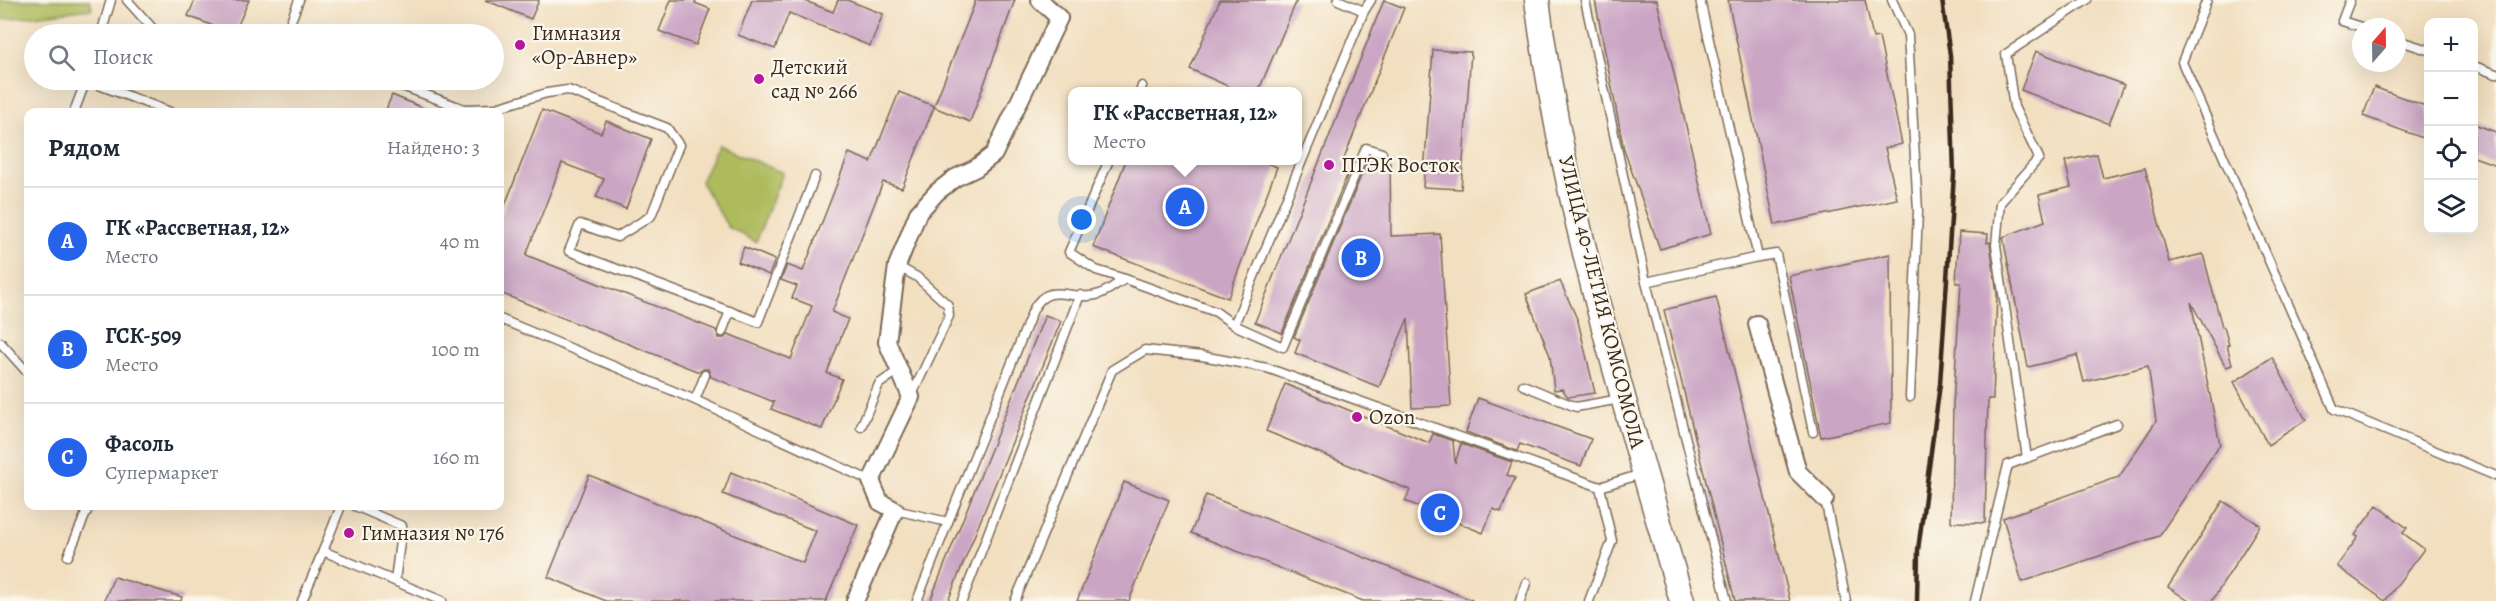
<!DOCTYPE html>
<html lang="ru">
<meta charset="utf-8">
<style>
:root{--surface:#fff;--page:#f2f2f3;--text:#1f2937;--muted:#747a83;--line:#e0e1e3;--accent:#2563eb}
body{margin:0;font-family:Alegreya,serif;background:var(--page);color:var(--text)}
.controls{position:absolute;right:18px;top:18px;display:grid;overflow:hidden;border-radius:12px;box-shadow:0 6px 24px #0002}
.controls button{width:54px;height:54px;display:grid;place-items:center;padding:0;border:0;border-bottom:2px solid var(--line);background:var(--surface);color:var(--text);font:30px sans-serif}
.compass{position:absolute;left:2352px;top:18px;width:54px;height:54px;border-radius:50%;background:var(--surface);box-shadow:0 6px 24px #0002;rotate:20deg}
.you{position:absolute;left:1082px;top:220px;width:21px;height:21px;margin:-15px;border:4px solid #fff;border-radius:50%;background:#1a73e8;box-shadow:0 0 0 9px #1a73e833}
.badge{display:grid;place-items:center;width:39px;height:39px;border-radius:50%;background:var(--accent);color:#fff;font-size:20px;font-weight:700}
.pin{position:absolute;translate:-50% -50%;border:3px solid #fff;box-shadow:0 2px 6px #0006}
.popup{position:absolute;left:1068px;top:87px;width:234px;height:78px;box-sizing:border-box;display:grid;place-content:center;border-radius:12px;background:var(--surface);filter:drop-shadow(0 2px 4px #0005);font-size:20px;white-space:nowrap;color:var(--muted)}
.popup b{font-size:22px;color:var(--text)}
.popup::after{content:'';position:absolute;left:50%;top:100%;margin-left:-12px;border:12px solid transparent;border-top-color:var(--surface)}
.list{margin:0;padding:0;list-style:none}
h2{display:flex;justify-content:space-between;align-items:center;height:78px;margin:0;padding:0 24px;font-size:26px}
h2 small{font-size:20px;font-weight:400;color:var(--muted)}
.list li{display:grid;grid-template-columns:39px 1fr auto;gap:18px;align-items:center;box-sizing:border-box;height:108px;padding:0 24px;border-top:2px solid var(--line)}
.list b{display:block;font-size:22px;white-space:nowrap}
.list p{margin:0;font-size:20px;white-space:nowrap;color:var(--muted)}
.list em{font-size:20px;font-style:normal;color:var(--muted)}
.icon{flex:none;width:33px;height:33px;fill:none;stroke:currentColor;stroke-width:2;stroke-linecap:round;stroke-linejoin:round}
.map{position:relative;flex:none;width:2496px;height:601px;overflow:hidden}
.search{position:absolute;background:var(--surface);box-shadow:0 6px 24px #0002;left:24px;top:24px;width:480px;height:66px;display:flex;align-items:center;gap:15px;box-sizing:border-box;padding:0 21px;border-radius:33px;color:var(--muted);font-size:22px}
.panel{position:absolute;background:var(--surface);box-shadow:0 6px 24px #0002;left:24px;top:108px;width:480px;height:402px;border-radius:12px}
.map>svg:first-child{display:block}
.green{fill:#aebb5d;stroke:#74723e;stroke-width:1.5}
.building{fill:#caa5c4}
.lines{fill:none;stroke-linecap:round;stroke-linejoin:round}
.service-casing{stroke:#7b6957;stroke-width:11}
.minor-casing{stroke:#7b6957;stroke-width:20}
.secondary-casing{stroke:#7b6957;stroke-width:27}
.service{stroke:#fff;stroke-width:8}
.minor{stroke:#fff;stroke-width:16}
.secondary{stroke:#fff;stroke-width:24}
.rail{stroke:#3b2a1e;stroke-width:4.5}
.poi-dot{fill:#b5179e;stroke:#fbf7ec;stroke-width:2}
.labels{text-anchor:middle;stroke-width:4.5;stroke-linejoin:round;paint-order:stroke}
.poi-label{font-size:21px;fill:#3b2a1e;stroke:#fbf7ec;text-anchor:start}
.street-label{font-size:21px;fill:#3b2a1e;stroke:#fbf7ec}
</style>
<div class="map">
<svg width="2496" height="601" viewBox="0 0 2496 601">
<rect width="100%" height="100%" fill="#fbf7ec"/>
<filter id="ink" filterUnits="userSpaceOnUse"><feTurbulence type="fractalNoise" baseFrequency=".0167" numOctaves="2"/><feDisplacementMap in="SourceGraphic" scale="12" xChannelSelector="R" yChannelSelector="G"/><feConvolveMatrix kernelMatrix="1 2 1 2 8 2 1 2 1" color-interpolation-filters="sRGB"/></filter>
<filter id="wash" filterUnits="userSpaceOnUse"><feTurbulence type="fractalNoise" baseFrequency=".008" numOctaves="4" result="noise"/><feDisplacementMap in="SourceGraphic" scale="24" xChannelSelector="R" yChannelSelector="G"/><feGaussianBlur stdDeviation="1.35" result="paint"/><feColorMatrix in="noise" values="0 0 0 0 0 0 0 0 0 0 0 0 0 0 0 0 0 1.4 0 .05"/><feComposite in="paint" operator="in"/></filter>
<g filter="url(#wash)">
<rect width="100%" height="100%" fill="#f2dfc0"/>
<g class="green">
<polygon points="0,0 90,0 92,9 0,20"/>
<polygon points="718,145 783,173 756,242 728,227 701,182"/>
</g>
<g id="blocks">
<g class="building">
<polygon points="195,0 249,0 234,34 188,16"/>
<polygon points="485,0 539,0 531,19"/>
<polygon points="671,0 696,0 695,3 710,9 696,45 659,31"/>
<polygon points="752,0 803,0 833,12 838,0 847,0 883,14 870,46 789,13 775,49 738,35"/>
<polygon points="976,0 1015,0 970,122 934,107 902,188 883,182 832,312 848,319 827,373 842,379 822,429 771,409 774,402 711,377 708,369 704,369 699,372 500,293 500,218 542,110 601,133 606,121 651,139 626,209 596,197 604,179 562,163 526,255 716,330 719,338 724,338 728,334 791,359 812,306 792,298 797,286 781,280 787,265 803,271 849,153 871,162 899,92 934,106"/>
<polygon points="1220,0 1297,0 1258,92 1241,92 1190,69"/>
<polygon points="1384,0 1404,8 1343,161 1353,161 1282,333 1255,322"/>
<polygon points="1595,0 1657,0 1711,234 1660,249 1624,150"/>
<polygon points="1728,0 1865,0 1873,38 1879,37 1902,144 1885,148 1897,199 1775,225"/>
<polygon points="1433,50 1471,52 1461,189 1423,187"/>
<polygon points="2036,51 2124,85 2109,124 2021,90"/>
<polygon points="2374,87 2428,107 2428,140 2363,116"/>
<polygon points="392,95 433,112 385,112"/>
<polygon points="2474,124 2496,132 2496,165 2474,157"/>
<polygon points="2097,154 2103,178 2145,168 2169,262 2203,254 2222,327 2224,327 2229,345 2227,345 2232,365 2226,367 2191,302 2220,444 2159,536 2022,582 2003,518 2119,477 2156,421 2148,366 2084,382 2077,355 2028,367 2003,237 2045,221 2039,195 2071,187 2065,161"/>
<polygon points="1126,160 1259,160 1277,167 1228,298 1093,247"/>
<polygon points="1367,162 1390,163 1391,236 1440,234 1451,406 1412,408 1408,318 1379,387 1295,353 1300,340 1294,337"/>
<polygon points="1959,232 1988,234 1987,243 1990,242 1997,294 1993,399 1988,399 1985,523 1951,522 1953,404 1961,283 1956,283"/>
<polygon points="744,247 775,260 769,275 738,262"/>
<polygon points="1890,254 1891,423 1821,437 1789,276"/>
<polygon points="1560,281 1578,321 1595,393 1568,397 1562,389 1554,390 1550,356 1526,294"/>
<polygon points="1716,297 1720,312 1790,601 1735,601 1664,310"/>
<polygon points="1045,315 1061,321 948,601 930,601"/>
<polygon points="2272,357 2306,420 2268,445 2234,382"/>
<polygon points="1285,384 1429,443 1433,434 1453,441 1455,463 1461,444 1512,462 1507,475 1515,478 1501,512 1493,509 1483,533 1405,501 1410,490 1266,431"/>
<polygon points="1478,398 1591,439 1581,466 1520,444 1517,451 1466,432"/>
<polygon points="731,472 858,525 826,601 606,601 548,577 589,475 803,563 816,531 723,494"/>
<polygon points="1124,482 1169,500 1156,532 1129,601 1077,601"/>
<polygon points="1206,495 1472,600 1472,601 1363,601 1191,533"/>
<polygon points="2223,501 2260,525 2212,601 2189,601 2168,587"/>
<polygon points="2377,505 2407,528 2403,533 2424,549 2385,601 2337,566 2358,537 2355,535"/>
<polygon points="114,577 182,597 181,601 104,601"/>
</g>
</g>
</g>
<g filter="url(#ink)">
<use href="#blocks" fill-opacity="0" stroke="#7b6957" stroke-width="1.5"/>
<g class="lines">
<defs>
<g id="service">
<polyline points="127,0 153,29 161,34"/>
<polyline points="1338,0 1364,11"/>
<polyline points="1585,0 1646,282 1727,601"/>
<polyline points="1700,0 1758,257 1776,254 1813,432"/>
<polyline points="1892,0 1908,35 1918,211 1910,397"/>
<polyline points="2207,0 2182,62 2334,409 2496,476"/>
<polyline points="2350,0 2342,21 2361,27"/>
<polyline points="101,34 111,0"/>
<polyline points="286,34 299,0"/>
<polyline points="2397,40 2428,50"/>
<polyline points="2474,66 2496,74"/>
<polyline points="86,80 170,112"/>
<polyline points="318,80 394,83 464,109 496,108 547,93 568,90 667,128 679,145 651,216 617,237 580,224 569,251 758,322 815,176"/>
<polyline points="1140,92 1142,86"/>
<polyline points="74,112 86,80"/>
<polyline points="1109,160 1069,252 1096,270 1125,279"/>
<polyline points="897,266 917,277 948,305 949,316 911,397"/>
<polyline points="1646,282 1758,257"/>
<polyline points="500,319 695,400 871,481"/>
<polyline points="1234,325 1283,347 1366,148 1382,153"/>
<polyline points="722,332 730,311"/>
<polyline points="0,342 28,373"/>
<polyline points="1523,385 1576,407 1620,399"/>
<polyline points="695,400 705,375"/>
<polyline points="861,427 879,384 899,370"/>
<polyline points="2027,458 1996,245 2000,203 2039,158 2014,107 2006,54 2087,0"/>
<polyline points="1825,499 1846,601"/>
<polyline points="355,506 402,526 395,581"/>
<path d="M895,510L948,522L1033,310C1049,279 1072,302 1096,295C1106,293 1116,284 1125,279L1216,312L1234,325L1364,11L1371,0"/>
<polyline points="323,551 341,506"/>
<polyline points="68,556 89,506"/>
<polyline points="302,601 323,551 442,601"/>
<polyline points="917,601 948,522"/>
<polyline points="962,601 1080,295"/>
<polyline points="1015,601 1112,370 1145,350 1202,356 1267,368 1600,487 1641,474"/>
<polyline points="1520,601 1526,583"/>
<polyline points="1589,601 1612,541 1600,487"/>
<polyline points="1975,601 2008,465 2117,424"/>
</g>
<g id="minor">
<polyline points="1757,324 1798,472 1825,499"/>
<polyline points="855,601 895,510 880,502 871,481 911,397 887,342 897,266 918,213 937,192 955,178 976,168 994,154 1059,18 1040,0"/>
</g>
<path id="secondary" d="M1537,0C1563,204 1624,404 1682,601"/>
</defs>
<use href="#service" class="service-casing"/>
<use href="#minor" class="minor-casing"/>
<use href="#secondary" class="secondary-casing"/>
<use href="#service" class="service"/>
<use href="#minor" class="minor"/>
<use href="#secondary" class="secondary"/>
<polyline class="rail" points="1917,601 1918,550 1940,384 1954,174 1950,55 1942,0"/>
</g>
</g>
<g class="poi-dot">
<circle cx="520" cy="45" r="6"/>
<circle cx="759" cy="79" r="6"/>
<circle cx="1329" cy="165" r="6"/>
<circle cx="1357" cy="417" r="6"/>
<circle cx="349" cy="533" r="6"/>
</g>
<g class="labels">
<g class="poi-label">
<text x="532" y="40">Гимназия<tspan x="532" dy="24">«Ор-Авнер»</tspan></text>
<text x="771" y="74">Детский<tspan x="771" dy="24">сад № 266</tspan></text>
<text x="1341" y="172">ПГЭК Восток</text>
<text x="1369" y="424">Ozon</text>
<text x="361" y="540">Гимназия № 176</text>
</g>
<g class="street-label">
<text transform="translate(1602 302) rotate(76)" y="7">УЛИЦА 40-ЛЕТИЯ КОМСОМОЛА</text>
</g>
</g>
</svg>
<div class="controls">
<button>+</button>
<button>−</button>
<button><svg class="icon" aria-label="locate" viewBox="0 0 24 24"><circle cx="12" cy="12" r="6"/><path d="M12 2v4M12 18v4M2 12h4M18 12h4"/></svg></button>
<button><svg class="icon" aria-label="layers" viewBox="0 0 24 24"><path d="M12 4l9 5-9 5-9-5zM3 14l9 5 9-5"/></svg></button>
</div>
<svg class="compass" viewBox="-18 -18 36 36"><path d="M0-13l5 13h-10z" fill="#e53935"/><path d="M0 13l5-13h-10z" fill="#747a83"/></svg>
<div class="you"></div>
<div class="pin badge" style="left:1185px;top:207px">A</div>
<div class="popup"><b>ГК «Рассветная, 12»</b>Место</div>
<div class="pin badge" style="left:1361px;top:258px">B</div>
<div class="pin badge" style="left:1440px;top:513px">C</div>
<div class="search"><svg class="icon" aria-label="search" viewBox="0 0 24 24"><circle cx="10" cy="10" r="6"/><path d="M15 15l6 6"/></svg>Поиск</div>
<section class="panel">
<h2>Рядом<small>Найдено: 3</small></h2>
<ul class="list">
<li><span class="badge">A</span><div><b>ГК «Рассветная, 12»</b><p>Место</p></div><em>40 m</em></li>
<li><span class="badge">B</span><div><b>ГСК-509</b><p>Место</p></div><em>100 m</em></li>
<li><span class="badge">C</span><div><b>Фасоль</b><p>Супермаркет</p></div><em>160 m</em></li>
</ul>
</section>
</div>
